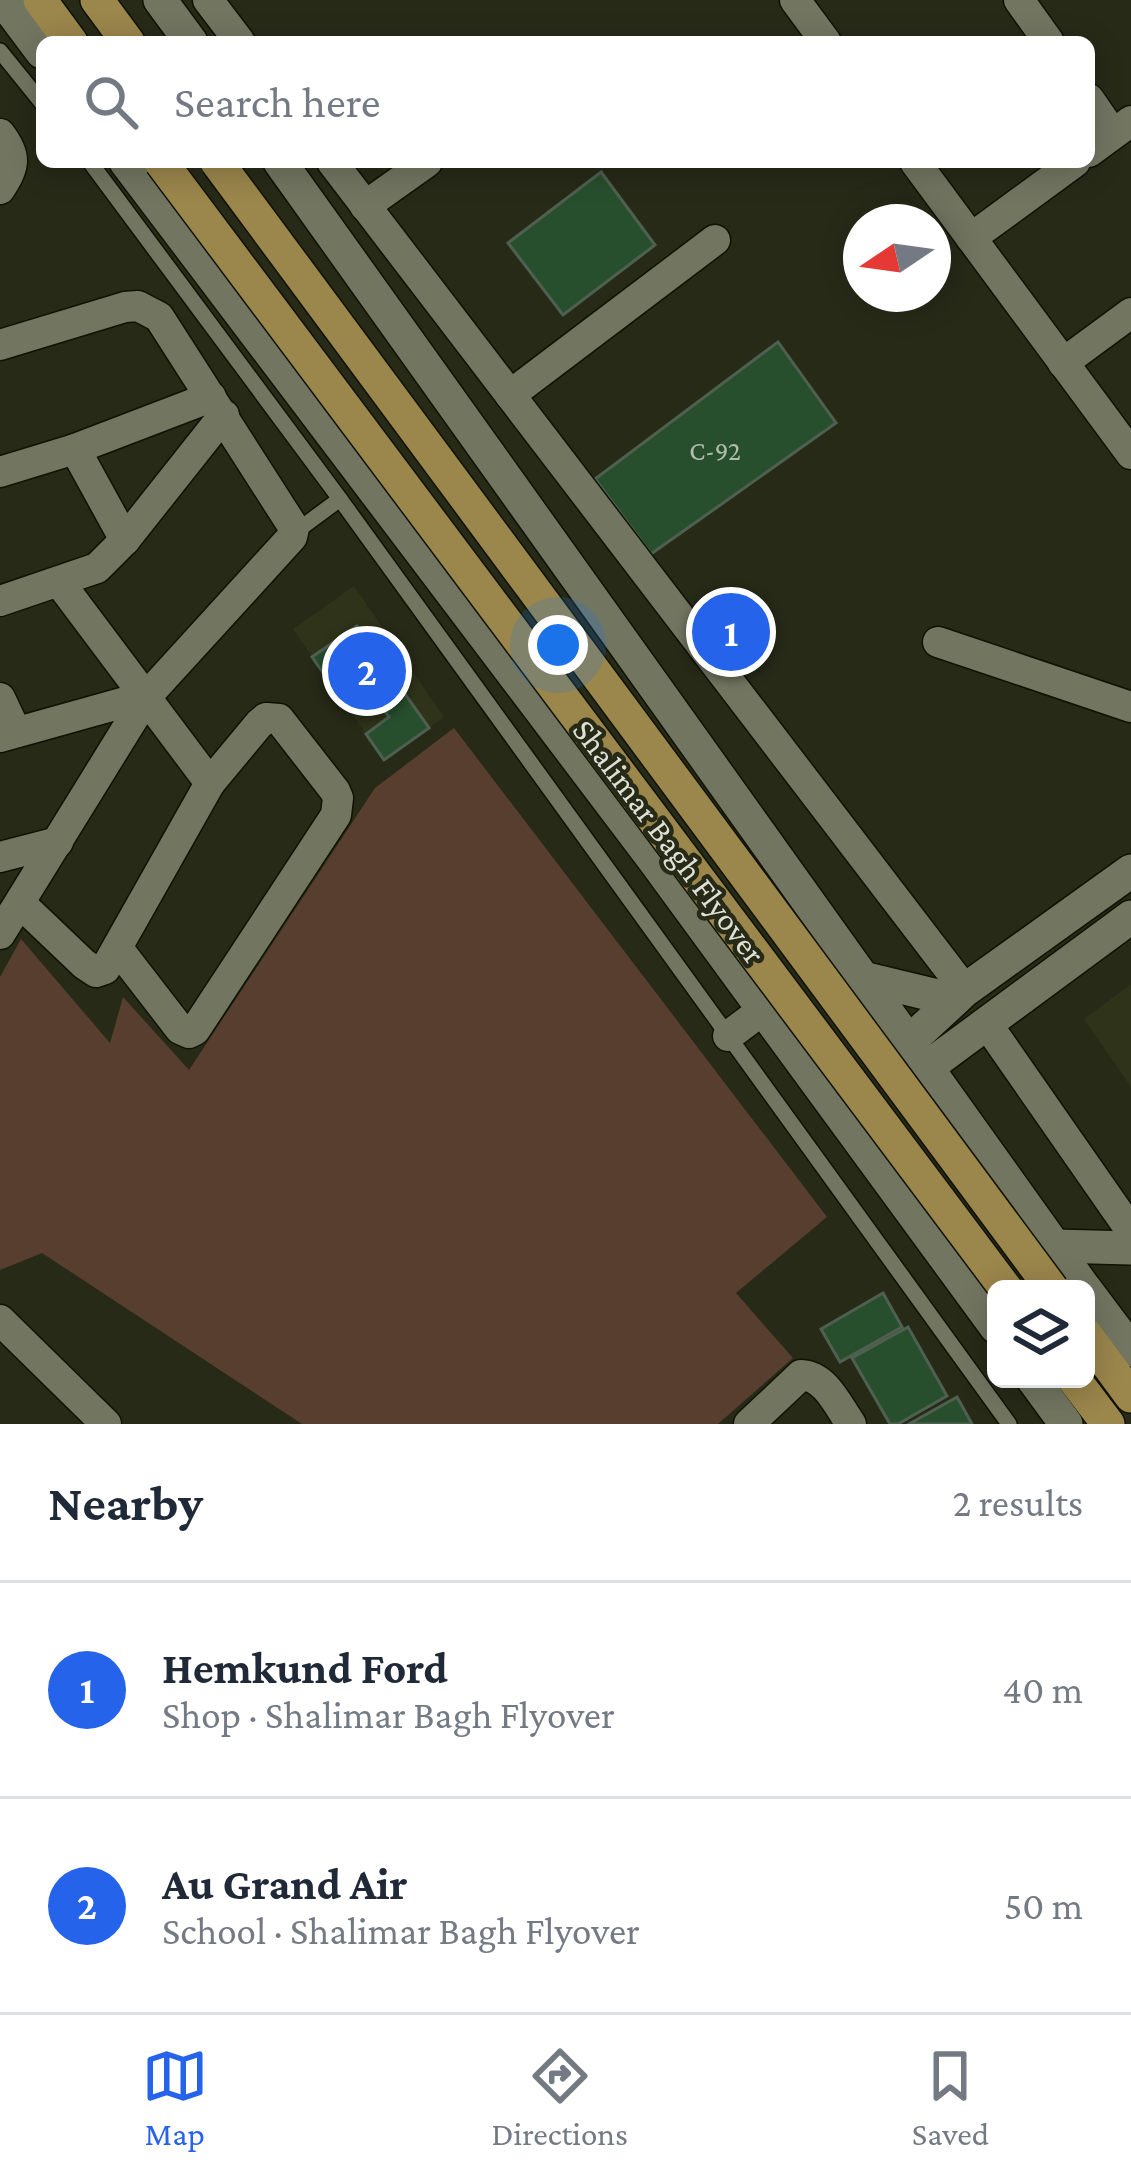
<!DOCTYPE html>
<meta charset="utf-8">
<style>
:root{--surface:#fff;--page:#f2f2f3;--text:#1f2937;--muted:#747a83;--line:#e0e1e3;--accent:#2563eb}
body{margin:0;font-family:"Crimson Pro",serif;background:var(--page);color:var(--text)}
.controls{position:absolute;right:36px;bottom:36px;display:grid;overflow:hidden;border-radius:18px;box-shadow:0 6px 30px #0003}
.controls button{width:108px;height:108px;display:grid;place-items:center;padding:0;border:0;border-bottom:3px solid var(--line);background:var(--surface);color:var(--text);font:60px sans-serif}
.compass{position:absolute;left:843px;top:204px;width:108px;height:108px;border-radius:50%;background:var(--surface);box-shadow:0 6px 30px #0003;rotate:257deg}
.you{position:absolute;left:558px;top:645px;width:42px;height:42px;margin:-30px;border:9px solid #fff;border-radius:50%;background:#1a73e8;box-shadow:0 0 0 18px #1a73e833}
.badge{display:grid;place-items:center;width:78px;height:78px;border-radius:50%;background:var(--accent);color:#fff;font-size:39px;font-weight:700}
.pin{position:absolute;translate:-50% -50%;border:6px solid #fff;box-shadow:0 3px 12px #0006}
.list{margin:0;padding:0;list-style:none}
h2{display:flex;justify-content:space-between;align-items:center;height:156px;margin:0;padding:0 48px;font-size:51px}
h2 small{font-size:39px;font-weight:400;color:var(--muted)}
.list li{display:grid;grid-template-columns:78px 1fr auto;gap:36px;align-items:center;box-sizing:border-box;height:216px;padding:0 48px;border-top:3px solid var(--line)}
.list b{display:block;font-size:45px;white-space:nowrap}
.list p{margin:0;font-size:39px;white-space:nowrap;color:var(--muted)}
.list em{font-size:39px;font-style:normal;color:var(--muted)}
.icon{flex:none;width:66px;height:66px;fill:none;stroke:currentColor;stroke-width:2;stroke-linecap:round;stroke-linejoin:round}
.map{position:relative;flex:none;width:1131px;height:1424px;overflow:hidden}
.search{position:absolute;background:var(--surface);box-shadow:0 6px 30px #0003;left:36px;right:36px;top:36px;height:132px;display:flex;align-items:center;gap:30px;box-sizing:border-box;padding:0 42px;border-radius:18px;color:var(--muted);font-size:45px}
.sheet{height:588px;background:var(--surface)}
nav{display:flex;justify-content:space-around;align-items:center;box-sizing:border-box;height:168px;border-top:3px solid var(--line);background:var(--surface);font-size:33px;color:var(--muted)}
nav a{display:grid;justify-items:center;gap:6px}
nav .on{color:var(--accent)}
.map>svg:first-child{display:block}
.built{fill:#2f331a}
.green{fill:#583e2e}
.building{fill:#274f2e;stroke:#4f6051;stroke-width:3}
.lines{fill:none;stroke-linecap:round;stroke-linejoin:round}
.service-casing{stroke:#101203;stroke-width:18}
.minor-casing{stroke:#101203;stroke-width:33}
.tertiary-casing{stroke:#101203;stroke-width:36}
.primary-casing{stroke:#101203;stroke-width:36}
.service{stroke:#727661;stroke-width:15}
.minor{stroke:#727661;stroke-width:30}
.tertiary{stroke:#727661;stroke-width:33}
.primary{stroke:#9b864b;stroke-width:33}
.primary-bridge-casing{stroke:#101203;stroke-width:36;stroke-linecap:butt}
.primary-bridge{stroke:#9b864b;stroke-width:33}
.labels{text-anchor:middle;stroke-width:9;stroke-linejoin:round;paint-order:stroke}
.number-label{font-size:27px;fill:#b1bcac}
.street-label{font-size:33px;fill:#dfe1d6;stroke:#272a17}
</style>
<div class="map">
<svg width="1131" height="1424" viewBox="0 0 1131 1424">
<rect width="100%" height="100%" fill="#272a17"/>
<g class="built">
<polygon points="354,586 444,717 384,760 293,629"/>
<polygon points="1131,984 1131,1087 1084,1019"/>
</g>
<polygon class="green" points="454,728 827,1217 736,1293 793,1358 718,1424 302,1424 42,1253 0,1270 0,977 21,939 110,1043 123,997 189,1070 375,788"/>
<g class="building">
<polygon points="601,172 655,245 563,315 508,243"/>
<polygon points="778,342 836,423 651,554 595,479"/>
<polygon points="357,626 429,728 384,760 366,734 389,717 354,668 331,684 312,657"/>
<polygon points="883,1293 902,1327 840,1362 821,1329"/>
<polygon points="908,1327 947,1396 898,1424 890,1424 852,1358"/>
<polygon points="957,1397 972,1424 909,1424"/>
</g>
<g class="lines">
<defs>
<g id="service">
<polyline points="0,51 42,103"/>
<polyline points="90,162 340,499 1009,1424"/>
<polyline points="294,533 340,499"/>
</g>
<g id="minor">
<polyline points="208,0 240,42"/>
<polyline points="795,0 826,42"/>
<polyline points="1019,0 1049,42"/>
<polyline points="1089,99 1113,134"/>
<path d="M0,134C17,156 15,166 0,189"/>
<polyline points="1089,152 1131,121"/>
<polyline points="332,162 965,990"/>
<polyline points="915,162 1131,454"/>
<polyline points="365,206 427,162"/>
<polyline points="971,238 1075,162"/>
<polyline points="0,345 125,307 138,306 159,317 294,528 292,537 147,696 0,934"/>
<polyline points="1063,363 1131,313"/>
<polyline points="510,395 715,240"/>
<polyline points="75,449 125,540"/>
<polyline points="0,472 75,449 211,397"/>
<polyline points="60,583 210,783"/>
<polyline points="0,601 97,568 125,540 224,415"/>
<polyline points="938,642 1131,707"/>
<polyline points="0,698 16,732"/>
<polyline points="0,737 147,696"/>
<polyline points="0,857 58,842"/>
<polyline points="20,903 84,964 96,972 105,969 210,783 259,724 266,718 279,719 335,791 338,798 336,815 195,1030 189,1033 180,1029 119,950"/>
<polyline points="987,1024 1131,1231"/>
<polyline points="728,1036 764,1009"/>
<polyline points="0,1320 106,1424"/>
<path d="M749,1424L801,1375C826,1376 838,1406 851,1424"/>
</g>
<g id="tertiary">
<polyline points="3,0 42,52"/>
<polyline points="160,0 191,42"/>
<polyline points="126,162 654,860 996,1327"/>
<polyline points="280,162 1085,1289"/>
<polyline points="867,979 954,1000"/>
<polyline points="911,1040 965,990 1131,871"/>
<polyline points="929,1066 1131,917"/>
<polyline points="1055,1246 1131,1248"/>
<polyline points="1086,1290 1131,1350"/>
<polyline points="1033,1379 1066,1424"/>
</g>
<g id="primary">
<polyline points="40,0 71,42"/>
<polyline points="97,0 128,42"/>
<polyline points="1086,1335 1131,1396"/>
<polyline points="1074,1379 1108,1424"/>
</g>
</defs>
<use href="#service" class="service-casing"/>
<use href="#minor" class="minor-casing"/>
<use href="#tertiary" class="tertiary-casing"/>
<use href="#primary" class="primary-casing"/>
<use href="#service" class="service"/>
<use href="#minor" class="minor"/>
<use href="#tertiary" class="tertiary"/>
<use href="#primary" class="primary"/>
<defs>
<g id="primary-bridge">
<polyline points="161,162 1006,1289"/>
<polyline points="217,162 1052,1289"/>
</g>
</defs>
<use href="#primary-bridge" class="primary-bridge-casing"/>
<use href="#primary-bridge" class="primary-bridge"/>
</g>
<g class="labels">
<g class="number-label">
<text x="715" y="460">C-92</text>
</g>
<g class="street-label">
<text transform="translate(670 841) rotate(53)" y="12">Shalimar Bagh Flyover</text>
</g>
</g>
</svg>
<div class="controls">
<button><svg class="icon" aria-label="layers" viewBox="0 0 24 24"><path d="M12 4l9 5-9 5-9-5zM3 14l9 5 9-5"/></svg></button>
</div>
<svg class="compass" viewBox="-18 -18 36 36"><path d="M0-13l5 13h-10z" fill="#e53935"/><path d="M0 13l5-13h-10z" fill="#747a83"/></svg>
<div class="you"></div>
<div class="pin badge" style="left:731px;top:632px">1</div>
<div class="pin badge" style="left:367px;top:671px">2</div>
<div class="search"><svg class="icon" aria-label="search" viewBox="0 0 24 24"><circle cx="10" cy="10" r="6"/><path d="M15 15l6 6"/></svg>Search here</div>
</div>
<section class="sheet">
<h2>Nearby<small>2 results</small></h2>
<ul class="list">
<li><span class="badge">1</span><div><b>Hemkund Ford</b><p>Shop · Shalimar Bagh Flyover</p></div><em>40 m</em></li>
<li><span class="badge">2</span><div><b>Au Grand Air</b><p>School · Shalimar Bagh Flyover</p></div><em>50 m</em></li>
</ul>
</section>
<nav>
<a class="on"><svg class="icon" aria-label="map" viewBox="0 0 24 24"><path d="M3 6l6-2 6 2 6-2v14l-6 2-6-2-6 2zM9 4v14M15 6v14"/></svg>Map</a>
<a><svg class="icon" aria-label="directions" viewBox="0 0 24 24"><path d="M12 3l9 9-9 9-9-9zM9 14v-3h6M13 9l2 2-2 2"/></svg>Directions</a>
<a><svg class="icon" aria-label="saved" viewBox="0 0 24 24"><path d="M7 4h10v16l-5-4-5 4z"/></svg>Saved</a>
</nav>
